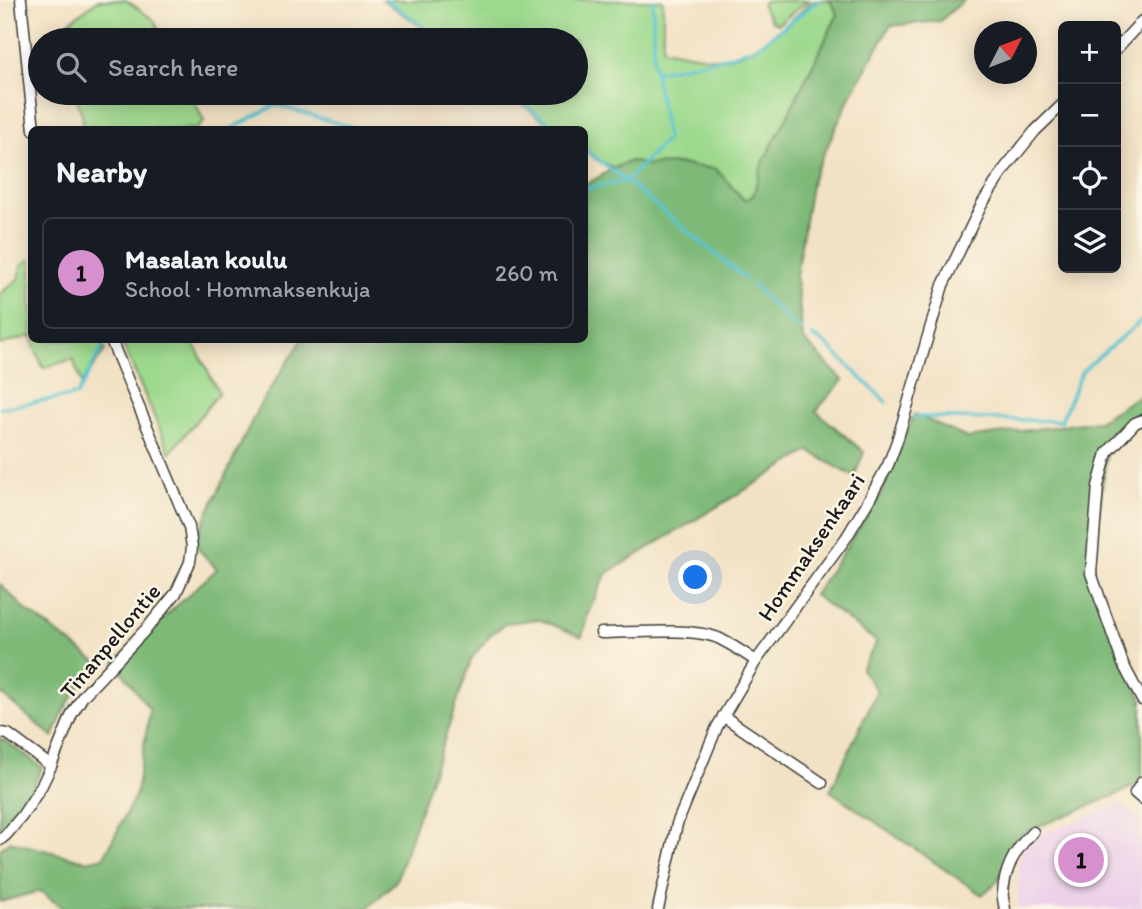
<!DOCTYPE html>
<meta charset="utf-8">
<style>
:root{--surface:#171b24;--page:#242831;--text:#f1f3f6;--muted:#9ea1a6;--line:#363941;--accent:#d690ce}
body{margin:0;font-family:Itim,sans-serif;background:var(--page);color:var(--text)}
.controls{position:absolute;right:21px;top:21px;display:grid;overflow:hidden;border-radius:10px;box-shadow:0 4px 18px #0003}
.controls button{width:63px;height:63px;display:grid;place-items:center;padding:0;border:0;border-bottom:2px solid var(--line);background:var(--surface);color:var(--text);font:35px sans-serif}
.compass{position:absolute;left:974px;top:21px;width:63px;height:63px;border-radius:50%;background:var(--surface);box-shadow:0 4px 18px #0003;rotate:48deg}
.you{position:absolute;left:696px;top:578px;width:24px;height:24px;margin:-18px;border:5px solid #fff;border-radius:50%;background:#1a73e8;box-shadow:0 0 0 10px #1a73e833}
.badge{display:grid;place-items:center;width:46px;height:46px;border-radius:50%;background:var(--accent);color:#111;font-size:23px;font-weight:700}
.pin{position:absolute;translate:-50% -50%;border:4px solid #fff;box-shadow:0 2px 7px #0006}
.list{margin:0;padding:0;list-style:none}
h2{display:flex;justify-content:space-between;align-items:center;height:91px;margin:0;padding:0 28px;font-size:30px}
h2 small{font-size:23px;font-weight:400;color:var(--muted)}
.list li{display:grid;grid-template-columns:46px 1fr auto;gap:21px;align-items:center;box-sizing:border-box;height:112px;margin:0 14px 14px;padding:0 14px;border:2px solid var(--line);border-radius:10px}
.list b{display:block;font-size:26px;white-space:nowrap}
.list p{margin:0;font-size:23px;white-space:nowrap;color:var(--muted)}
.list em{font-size:23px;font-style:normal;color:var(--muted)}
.icon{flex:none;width:38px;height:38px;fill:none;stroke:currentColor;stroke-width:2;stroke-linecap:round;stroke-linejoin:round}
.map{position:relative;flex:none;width:1142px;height:909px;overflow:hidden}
.search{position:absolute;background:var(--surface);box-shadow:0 4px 18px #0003;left:28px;top:28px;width:560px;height:77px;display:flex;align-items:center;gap:18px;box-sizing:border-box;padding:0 24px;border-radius:38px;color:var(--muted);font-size:26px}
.panel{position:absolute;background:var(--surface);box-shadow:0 4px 18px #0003;left:28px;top:126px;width:560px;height:217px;border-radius:10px}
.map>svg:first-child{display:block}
.built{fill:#ecd1ea}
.green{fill:#9dd98d;stroke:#5c7a54;stroke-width:2}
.forest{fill:#7eb978;stroke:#4d6a4a;stroke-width:2}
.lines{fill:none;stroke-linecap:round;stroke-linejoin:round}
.stream{stroke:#58c4d1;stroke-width:3.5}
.minor-casing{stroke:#3c3a35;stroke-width:13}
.minor{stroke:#fff;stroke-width:10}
.labels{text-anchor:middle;stroke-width:5;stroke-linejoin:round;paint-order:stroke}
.street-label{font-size:23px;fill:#1c1c1c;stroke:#fcf5e5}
</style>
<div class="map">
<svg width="1142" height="909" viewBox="0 0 1142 909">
<rect width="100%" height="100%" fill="#fcf5e5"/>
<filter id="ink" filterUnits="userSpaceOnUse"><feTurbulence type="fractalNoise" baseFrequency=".0143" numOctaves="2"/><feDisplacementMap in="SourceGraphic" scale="14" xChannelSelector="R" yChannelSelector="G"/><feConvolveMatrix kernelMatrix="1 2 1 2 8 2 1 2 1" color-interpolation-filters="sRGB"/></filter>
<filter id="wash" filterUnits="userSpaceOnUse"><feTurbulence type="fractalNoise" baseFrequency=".00686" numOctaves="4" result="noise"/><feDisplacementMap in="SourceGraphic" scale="28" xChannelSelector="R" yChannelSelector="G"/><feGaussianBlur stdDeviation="1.57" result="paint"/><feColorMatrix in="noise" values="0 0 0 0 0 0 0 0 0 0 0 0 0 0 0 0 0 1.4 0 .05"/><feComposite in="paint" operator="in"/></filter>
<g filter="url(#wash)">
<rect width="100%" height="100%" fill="#f2e2c5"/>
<polygon class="built" points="1120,804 1142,822 1142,909 1018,909 1018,867 1021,853 1027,845 1035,837"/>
<g class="green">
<polygon points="98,0 126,0 154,20 164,40 64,40 65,25"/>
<path d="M383,0H663V49C681,52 700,57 717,58C754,59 788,22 814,0H829L838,14L786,119L762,164L753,196L744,200L715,169L679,164L646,165L631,161L614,168L595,159L585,151L584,130L555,129L508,94L507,93H576V40H440Z"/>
<polygon points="768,0 774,1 809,0 778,24 772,22 762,6 763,2"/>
<polygon points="75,93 190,93 204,121 197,129 81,129 83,118"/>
<polygon points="31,259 32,339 30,336 0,345 0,294 19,278 21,265"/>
<polygon points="32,340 100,340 105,350 82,384 73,359 43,368"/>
<polygon points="121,340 192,340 219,393 170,453"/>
</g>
<g class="forest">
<polygon points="829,0 964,0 940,21 890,26 851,95 812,179 796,275 803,339 843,380 816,411 864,452 854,477 809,451 606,574 588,613 582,637 538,619 507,623 490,635 472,658 396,881 367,909 64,909 40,891 0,902 0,849 10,841 86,861 104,857 136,794 150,710 115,662 217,569 199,550 196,538 259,406 302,340 584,340 585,185 614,168 631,161 646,165 678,164 716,169 744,200 753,196 762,164 786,119 838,14"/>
<polygon points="1142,394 1142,420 1107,453 1091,573 1142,700 1142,781 1123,792 1025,832 1009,851 998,881 982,895 830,791 877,691 861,669 877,642 814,595 880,497 914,414 967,438 1098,421"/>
<polygon points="0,584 26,610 99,664 78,688 64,710 53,737 0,693"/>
<polygon points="0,739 4,740 42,767 31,792 0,831"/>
</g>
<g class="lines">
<g class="stream">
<polyline points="387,0 422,26"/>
<polyline points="428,31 440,40"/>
<polyline points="655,72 731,56 760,45 819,0"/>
<polyline points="510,93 514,96"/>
<polyline points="520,101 558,130"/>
<polyline points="229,130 276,105 361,130"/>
<polyline points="584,149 626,181 746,279"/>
<polyline points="584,189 626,181 667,139 653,61 653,0"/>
<polyline points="752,284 794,325 801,328"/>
<polyline points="812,336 826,344 886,402"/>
<polyline points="0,408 77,395 103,346"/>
<polyline points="914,417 1061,421 1082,371 1142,320"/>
</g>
</g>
</g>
<g filter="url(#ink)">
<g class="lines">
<defs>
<g id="minor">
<polyline points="21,0 34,130"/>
<polyline points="1116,49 1142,21"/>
<polyline points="1142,420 1135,423 1107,453 1098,486 1091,573 1123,664 1142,700"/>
<path d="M601,633C632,633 690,627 718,638C731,644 744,653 756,661"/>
<polyline points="723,716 822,783"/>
<polyline points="0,733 8,734 51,766"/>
<polyline points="1142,782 1135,793 1142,799"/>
<polyline points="0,840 6,835 22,816 41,787 51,766 72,714 83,696 148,627 176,593 190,562 192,547 189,527 111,340"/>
<polyline points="658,909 677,824 717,727 756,661 846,538 866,505 888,465 897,441 943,285 982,204 1005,168 1035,131 1063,104"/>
<path d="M1005,909C1004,904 1002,897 1003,892C1005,868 1016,848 1033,832"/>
</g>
</defs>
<use href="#minor" class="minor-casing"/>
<use href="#minor" class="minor"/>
</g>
</g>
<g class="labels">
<g class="street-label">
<text transform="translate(811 547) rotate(-56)" y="8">Hommaksenkaari</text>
<text transform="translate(110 641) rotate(-50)" y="8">Tinanpellontie</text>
</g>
</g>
</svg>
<div class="controls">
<button>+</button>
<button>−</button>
<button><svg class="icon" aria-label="locate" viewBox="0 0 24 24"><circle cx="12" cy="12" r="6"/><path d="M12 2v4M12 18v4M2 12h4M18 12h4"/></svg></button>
<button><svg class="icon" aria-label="layers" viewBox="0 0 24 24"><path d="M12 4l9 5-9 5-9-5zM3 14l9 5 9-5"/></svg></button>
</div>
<svg class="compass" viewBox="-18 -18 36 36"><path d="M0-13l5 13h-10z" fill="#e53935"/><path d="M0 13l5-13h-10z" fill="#9ea1a6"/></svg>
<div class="you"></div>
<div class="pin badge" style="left:1081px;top:860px">1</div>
<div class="search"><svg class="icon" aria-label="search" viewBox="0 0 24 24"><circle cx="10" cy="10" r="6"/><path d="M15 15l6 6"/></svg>Search here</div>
<section class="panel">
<h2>Nearby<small></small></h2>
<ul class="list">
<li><span class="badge">1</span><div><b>Masalan koulu</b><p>School · Hommaksenkuja</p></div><em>260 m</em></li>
</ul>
</section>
</div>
